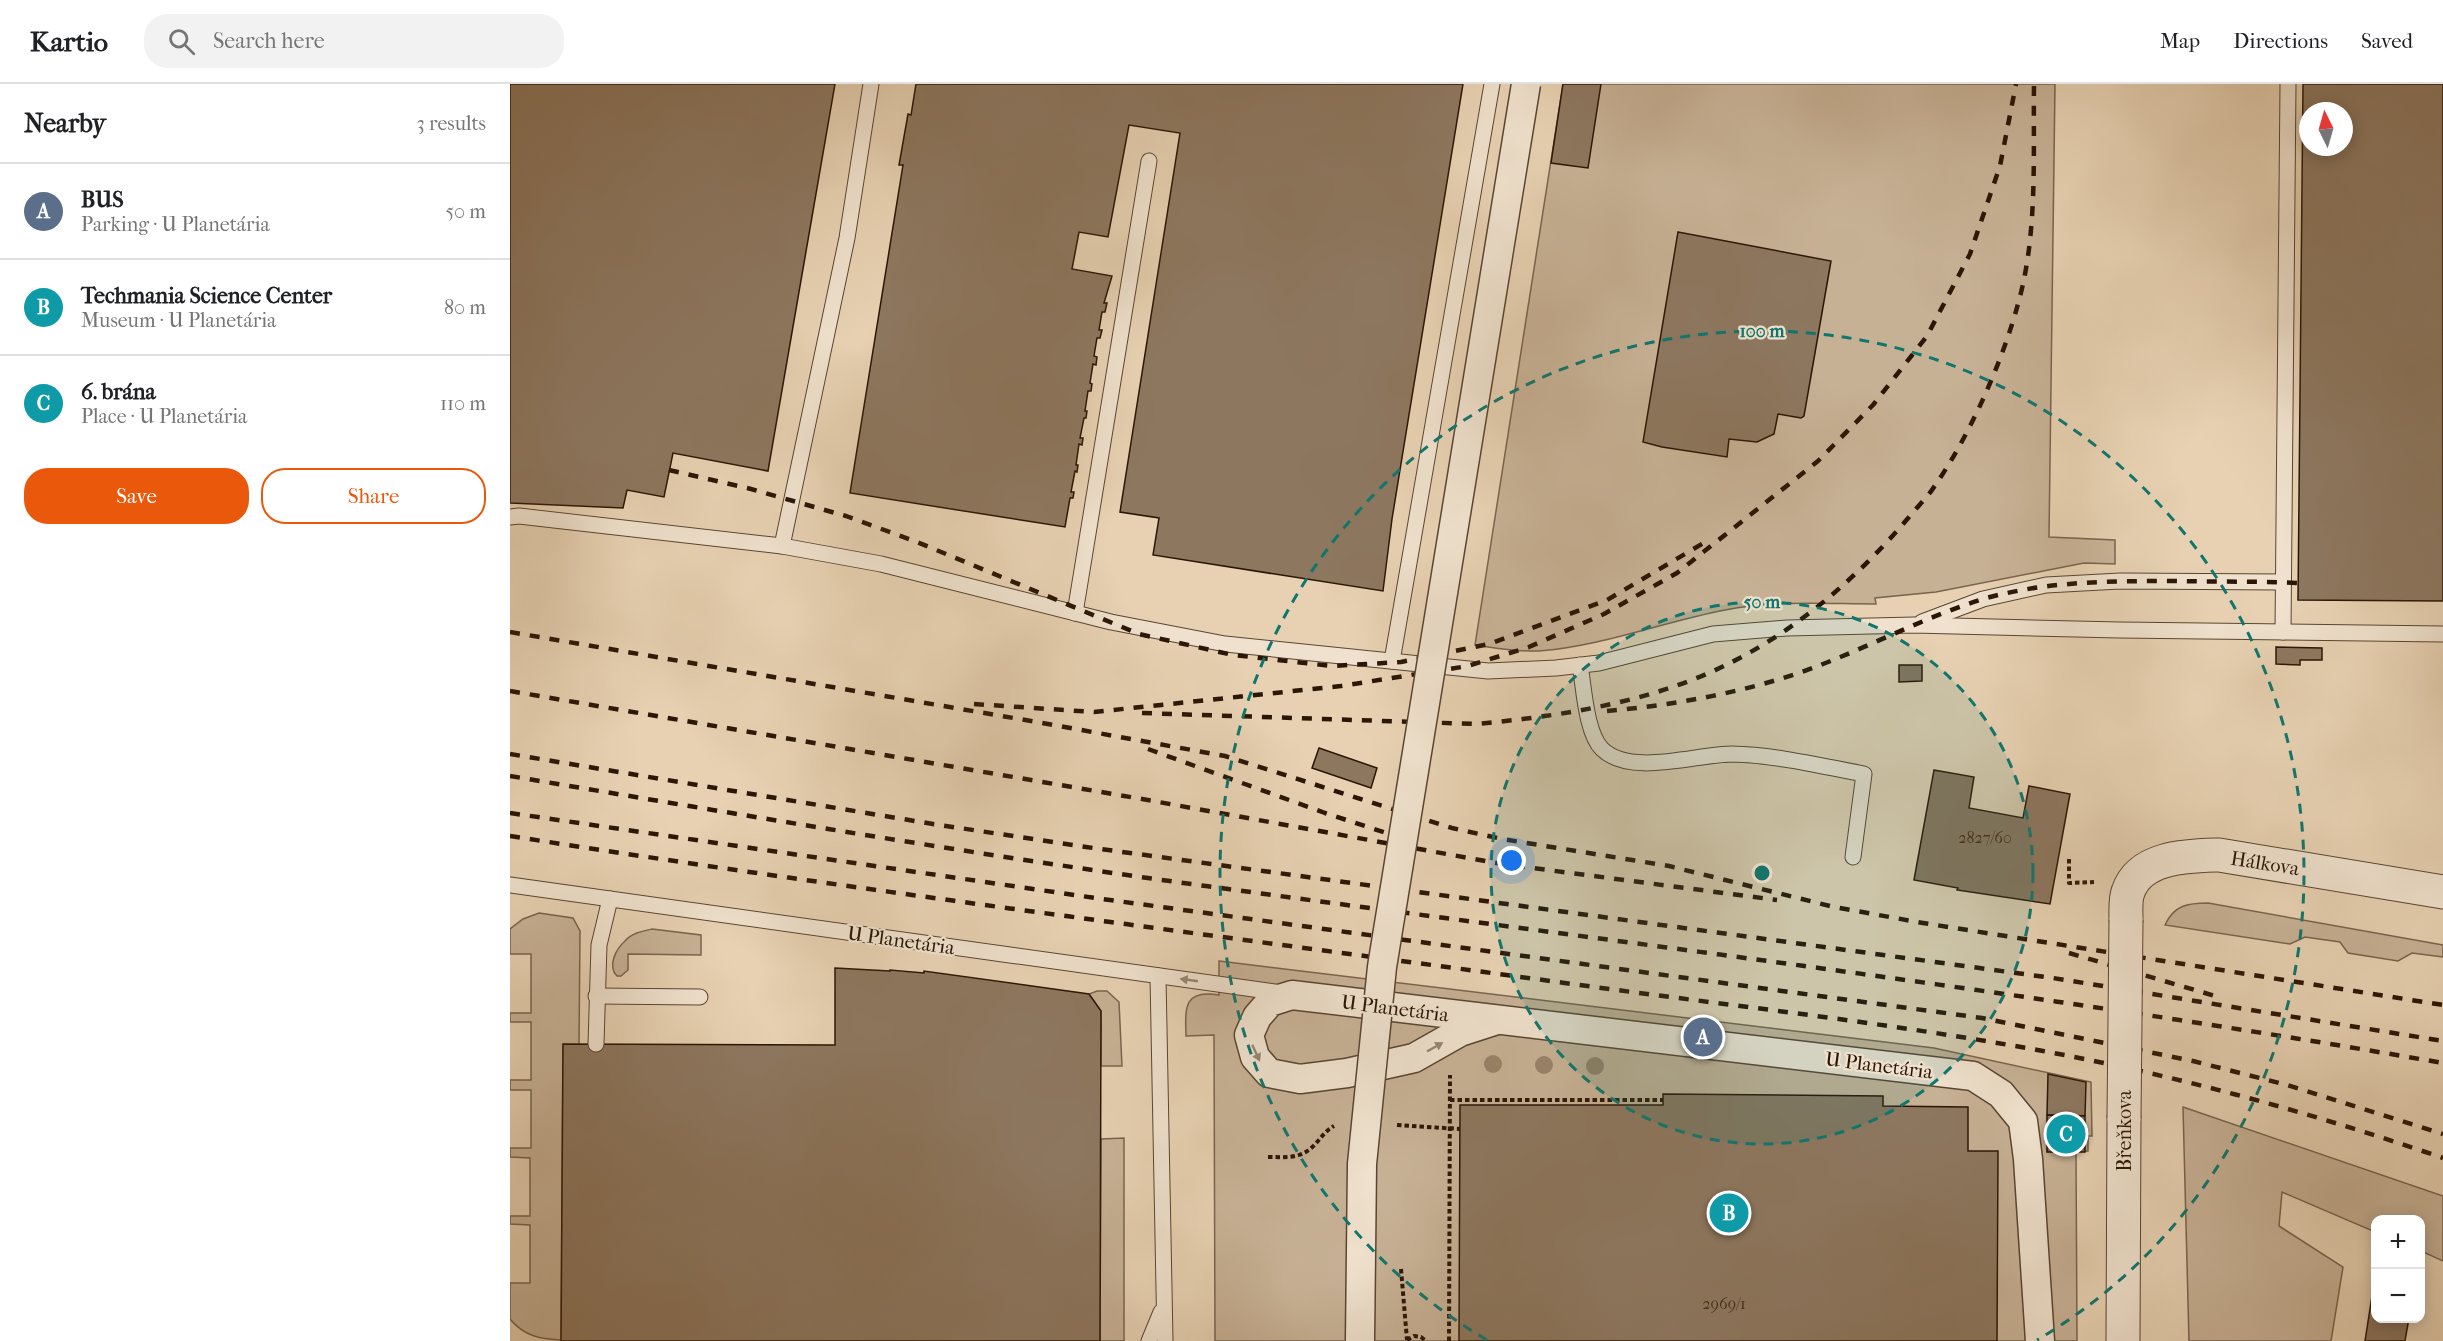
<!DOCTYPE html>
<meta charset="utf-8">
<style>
:root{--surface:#fff;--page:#f2f2f2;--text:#202124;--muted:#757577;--line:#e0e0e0;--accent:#ea580c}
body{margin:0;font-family:"IM FELL French Canon",serif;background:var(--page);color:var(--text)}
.controls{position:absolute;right:18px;bottom:18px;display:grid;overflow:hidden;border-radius:12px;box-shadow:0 3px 15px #0003}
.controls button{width:54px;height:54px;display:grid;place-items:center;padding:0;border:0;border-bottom:2px solid var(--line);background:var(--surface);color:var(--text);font:30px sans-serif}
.compass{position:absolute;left:1789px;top:18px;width:54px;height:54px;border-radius:50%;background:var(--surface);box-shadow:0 3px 15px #0003;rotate:355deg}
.you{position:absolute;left:1002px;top:777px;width:21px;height:21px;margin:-15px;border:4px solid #fff;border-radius:50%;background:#1a73e8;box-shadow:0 0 0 9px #1a73e833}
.badge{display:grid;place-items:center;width:39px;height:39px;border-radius:50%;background:var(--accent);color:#fff;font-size:20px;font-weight:700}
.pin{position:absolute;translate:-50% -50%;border:3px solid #fff;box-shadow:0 2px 6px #0006}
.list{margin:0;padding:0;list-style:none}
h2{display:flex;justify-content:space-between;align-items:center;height:78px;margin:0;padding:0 24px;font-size:26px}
h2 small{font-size:20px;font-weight:400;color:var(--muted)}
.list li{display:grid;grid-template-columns:39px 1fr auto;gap:18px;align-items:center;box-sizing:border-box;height:96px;padding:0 24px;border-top:2px solid var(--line)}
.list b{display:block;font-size:22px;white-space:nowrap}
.list p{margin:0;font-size:20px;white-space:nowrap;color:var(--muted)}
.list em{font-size:20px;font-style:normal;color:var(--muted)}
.actions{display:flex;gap:12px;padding:18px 24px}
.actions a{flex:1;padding:14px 0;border:2px solid var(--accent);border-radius:24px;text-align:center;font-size:21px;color:var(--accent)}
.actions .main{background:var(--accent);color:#fff}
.icon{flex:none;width:33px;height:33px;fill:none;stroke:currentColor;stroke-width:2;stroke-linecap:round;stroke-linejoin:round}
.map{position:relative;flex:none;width:1933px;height:1257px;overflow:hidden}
header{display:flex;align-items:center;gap:36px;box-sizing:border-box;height:84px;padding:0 30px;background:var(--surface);border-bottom:2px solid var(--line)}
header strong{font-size:28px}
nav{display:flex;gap:33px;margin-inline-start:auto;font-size:21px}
.search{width:420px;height:54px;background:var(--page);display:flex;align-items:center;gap:15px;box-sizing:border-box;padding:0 21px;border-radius:24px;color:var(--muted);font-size:22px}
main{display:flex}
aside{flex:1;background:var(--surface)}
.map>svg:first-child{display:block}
.green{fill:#c7b195;stroke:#79644e;stroke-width:1.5}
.building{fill:#8d775f;stroke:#2b1606;stroke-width:1.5;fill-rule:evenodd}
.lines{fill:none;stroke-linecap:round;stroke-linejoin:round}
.service-casing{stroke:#5a4531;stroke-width:17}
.minor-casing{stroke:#5a4531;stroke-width:31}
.tertiary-casing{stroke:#5a4531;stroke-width:35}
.path{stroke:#2b1606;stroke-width:4;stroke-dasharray:4.5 3;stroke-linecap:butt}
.service{stroke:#efe1cd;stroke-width:15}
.minor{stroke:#efe1cd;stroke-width:28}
.tertiary{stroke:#efe1cd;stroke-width:33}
.rail{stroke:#2b1606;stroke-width:4.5;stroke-dasharray:10 10;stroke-linecap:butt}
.minor-bridge-casing{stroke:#5a4531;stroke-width:31;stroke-linecap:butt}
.tertiary-bridge-casing{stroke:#5a4531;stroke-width:35;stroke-linecap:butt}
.minor-bridge{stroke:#efe1cd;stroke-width:28}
.tertiary-bridge{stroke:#efe1cd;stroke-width:33}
.tree{fill:#99836b}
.oneway{fill:#978673}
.ring{fill:none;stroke:#0f766e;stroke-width:3;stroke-dasharray:10 8}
.labels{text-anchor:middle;stroke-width:4.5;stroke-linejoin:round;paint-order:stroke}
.number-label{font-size:16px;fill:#442e1c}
.street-label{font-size:20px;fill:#2b1606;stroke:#efe1cd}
.centre{fill:#0f766e;stroke:#efe1cd;stroke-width:3}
.ring-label{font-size:18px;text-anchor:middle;font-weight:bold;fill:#0f766e;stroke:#efe1cd;stroke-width:4.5;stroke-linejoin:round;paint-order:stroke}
</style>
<header>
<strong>Kartio</strong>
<div class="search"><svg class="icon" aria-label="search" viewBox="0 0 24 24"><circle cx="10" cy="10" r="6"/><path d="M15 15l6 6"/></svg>Search here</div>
<nav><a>Map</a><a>Directions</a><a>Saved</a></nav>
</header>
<main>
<aside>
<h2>Nearby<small>3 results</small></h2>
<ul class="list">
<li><span class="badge" style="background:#5c6f8a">A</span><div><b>BUS</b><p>Parking · U Planetária</p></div><em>50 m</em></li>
<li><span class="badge" style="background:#0f9aa8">B</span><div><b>Techmania Science Center</b><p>Museum · U Planetária</p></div><em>80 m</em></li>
<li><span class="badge" style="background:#0f9aa8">C</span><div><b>6. brána</b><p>Place · U Planetária</p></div><em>110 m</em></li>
</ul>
<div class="actions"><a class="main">Save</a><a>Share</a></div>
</aside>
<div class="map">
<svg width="1933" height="1257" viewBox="0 0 1933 1257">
<rect width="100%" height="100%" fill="#e7d1b2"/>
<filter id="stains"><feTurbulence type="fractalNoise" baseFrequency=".00333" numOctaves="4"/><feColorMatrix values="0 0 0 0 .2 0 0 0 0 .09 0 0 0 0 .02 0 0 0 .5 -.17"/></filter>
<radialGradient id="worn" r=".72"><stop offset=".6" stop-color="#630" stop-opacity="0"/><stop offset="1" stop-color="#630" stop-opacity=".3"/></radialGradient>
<g class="green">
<path d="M1053,0H1545L1539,453L1605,456V480L1574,479L1426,508L1365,514L1366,520C1316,520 1265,516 1215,526C1153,538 1092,562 1029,567C1008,568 986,564 965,561Z"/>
<path d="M1698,819L1933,861V873L1902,869L1888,877L1838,869L1830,858L1795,853L1780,860L1655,841C1664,821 1678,819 1698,819Z"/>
<path d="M29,829L63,834L70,847L69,961H53L51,1256C30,1255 14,1252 0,1235V1199H20V1141L0,1140V1132H20V1074L0,1073V1064H21V1006H0V996H21V938H0V929H21V870H0V845L13,835Z"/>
<path d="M142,845L191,851V871L118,870V886L111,892H107C97,882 106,865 115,857C122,849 133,847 142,845Z"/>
<path d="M709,877L1424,964L1581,998L1582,1052H1578V1067H1566L1567,1257H705L704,951L676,952C675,923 674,905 709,911Z"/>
<polygon points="587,907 597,907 609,918 612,982 591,982 591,927 579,910"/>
<polygon points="1673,1023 1933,1112 1933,1177 1911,1167 1910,1136 1866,1136 1865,1148 1772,1108 1769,1142 1833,1183 1821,1257 1679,1257"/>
<polygon points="614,1054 614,1257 590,1257 591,1055"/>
</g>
<g class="building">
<polygon points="0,0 325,0 258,387 163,369 154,413 117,406 113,424 0,419"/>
<polygon points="406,0 953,0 882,435 873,507 643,471 649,434 610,428 670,49 619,41 598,153 569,148 562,185 602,192 594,219 597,219 595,228 592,228 589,246 592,246 590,254 587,254 584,272 587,273 586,281 583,280 580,299 582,300 581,307 578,307 575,327 577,327 576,334 574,334 570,354 573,354 572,361 569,360 566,381 568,381 567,388 565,387 561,408 564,408 563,414 560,414 555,443 340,409 393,81 389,81 398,30 401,31"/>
<polygon points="1053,0 1091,0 1078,84 1041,79"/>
<path d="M1793,0H1933V517L1788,516ZM1798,27H1834V63H1798Z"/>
<polygon points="1168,148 1321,177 1294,332 1291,334 1268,330 1264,350 1247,358 1219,355 1217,373 1152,363 1133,358"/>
<polygon points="1766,563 1812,564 1812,576 1790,576 1790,581 1766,580"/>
<polygon points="1389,581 1412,581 1412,597 1389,598"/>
<polygon points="809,664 867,684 861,704 802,684"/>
<polygon points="1424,686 1464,693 1459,724 1513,734 1519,702 1560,710 1540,820 1447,806 1448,804 1404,796"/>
<polygon points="325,884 380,887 380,886 414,889 414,887 579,910 591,927 590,1257 51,1257 53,960 325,961"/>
<polygon points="1538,990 1576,998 1575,1032 1537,1031"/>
<polygon points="1153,1010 1373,1012 1373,1022 1458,1023 1458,1067 1488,1067 1487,1257 949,1257 950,1021 1153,1021"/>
<polygon points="1537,1031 1575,1032 1575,1068 1537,1068"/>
<polygon points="1864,1199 1866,1234 1899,1234 1895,1257 1855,1257"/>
</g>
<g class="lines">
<defs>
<g id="service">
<polyline points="0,433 9,432 272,462 371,480 601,538 715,560 978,587 1046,584 1089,579 1203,550 1277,544 1404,541 1609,546 1933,550"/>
<polyline points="272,462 337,154 361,0"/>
<polyline points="565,529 639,77"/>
<polyline points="1412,538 1473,515 1536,501 1610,497 1773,498"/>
<polyline points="1773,548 1778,0"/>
<polyline points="882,577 982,0"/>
<path d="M1070,581C1074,604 1076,649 1092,665C1121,693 1187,670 1222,670C1266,671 1311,682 1354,690L1343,773"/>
<polyline points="0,801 772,909"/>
<polyline points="648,892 655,1257"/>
<polyline points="86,912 190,913"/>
<polyline points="86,960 89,861 100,815"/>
<polyline points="639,1257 651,1228"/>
</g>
<polyline id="minor" points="987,936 950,948 904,974 837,989 790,995 759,989 745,973 739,951 747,933 760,918 782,911 1463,992 1491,1010 1513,1037 1518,1075 1530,1257"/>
<g id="tertiary">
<path d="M1616,836C1616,827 1615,816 1618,808C1630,772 1678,772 1709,771L1933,808"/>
<polyline points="1613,1257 1614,1034"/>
</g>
</defs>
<use href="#service" class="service-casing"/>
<use href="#minor" class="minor-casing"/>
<use href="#tertiary" class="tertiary-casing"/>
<g class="path">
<polyline points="1559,775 1559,799 1584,798"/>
<polyline points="940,1016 1153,1016"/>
<polyline points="887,1041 950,1045"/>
<path d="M758,1073C773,1073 788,1075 800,1065C809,1058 813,1048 824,1042"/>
<polyline points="891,1185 897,1256"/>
<polyline points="897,1256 904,1252 911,1253 916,1257"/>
<polyline points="939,1257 940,991"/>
</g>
<use href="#service" class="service"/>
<use href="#minor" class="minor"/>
<use href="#tertiary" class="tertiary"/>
<g class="rail">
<polyline points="159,386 241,405 336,432 407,458 629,550 723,571 822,582 891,578 979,560 1097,516 1197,457"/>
<polyline points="0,548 527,638 715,672 942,744 992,755 1159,782 1324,823 1413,839 1933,921"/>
<polyline points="0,607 632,715 992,780 1267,816"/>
<polyline points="464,620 584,628 831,602 958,582 1019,563 1094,530 1167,489 1308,377 1363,321 1417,252 1460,170 1490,82 1506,0"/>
<path d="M1097,627C1167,621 1248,606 1313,580C1367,559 1418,532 1473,515C1536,497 1600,497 1666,497C1706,498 1747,497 1788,499"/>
<path d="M632,629L966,640C1052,632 1144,618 1222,578C1291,543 1350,491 1399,433C1407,423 1417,414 1424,403C1459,353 1492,279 1508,220C1528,150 1523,72 1524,0"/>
<polyline points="638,665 815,729 898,756"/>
<polyline points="0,670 423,740 576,763 1543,894 1933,957"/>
<path d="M0,692C239,732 478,773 718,805C1123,860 1530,909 1933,979"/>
<polyline points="0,729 585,814 1472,934 1683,977 1777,1001 1933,1050"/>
<path d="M0,752C351,807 703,851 1055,899C1214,921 1375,938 1533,967C1669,992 1802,1029 1933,1074"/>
<polyline points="1559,869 1712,914"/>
</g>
<defs>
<polyline id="minor-bridge" points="850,1257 852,1080 872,883 1016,0"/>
<polyline id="tertiary-bridge" points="1614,1034 1616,836"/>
</defs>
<use href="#minor-bridge" class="minor-bridge-casing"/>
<use href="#tertiary-bridge" class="tertiary-bridge-casing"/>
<use href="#minor-bridge" class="minor-bridge"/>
<use href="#tertiary-bridge" class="tertiary-bridge"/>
</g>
<g class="tree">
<circle cx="983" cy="980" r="9"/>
<circle cx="1034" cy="981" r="9"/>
<circle cx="1085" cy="982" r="9"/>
</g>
<defs><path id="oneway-solid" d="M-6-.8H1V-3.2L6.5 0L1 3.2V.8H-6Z" transform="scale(1.5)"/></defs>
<g class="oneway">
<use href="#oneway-solid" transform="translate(679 896) rotate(-172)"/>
<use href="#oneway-solid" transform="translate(925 963) rotate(-29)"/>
<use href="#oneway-solid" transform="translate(746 969) rotate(65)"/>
</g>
<circle cx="1252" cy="789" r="271" fill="#0f766e" fill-opacity=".12"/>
<g class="ring">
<circle cx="1252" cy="789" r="271"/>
<path d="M977 1256A542 542 0 1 1 1527 1256"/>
</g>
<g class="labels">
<g class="number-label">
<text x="1475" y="759">2827/60</text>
<text x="1214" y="1225">2969/1</text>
</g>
<g class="street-label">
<text transform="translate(1755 779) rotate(9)" y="7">Hálkova</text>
<text transform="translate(391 856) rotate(8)" y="7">U Planetária</text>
<text transform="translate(885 924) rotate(7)" y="7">U Planetária</text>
<text transform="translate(1369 981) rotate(7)" y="7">U Planetária</text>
<text transform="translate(1614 1047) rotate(-90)" y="7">Břeňkova</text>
</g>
</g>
<circle cx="1252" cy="789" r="9" class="centre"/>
<g class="ring-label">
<text x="1252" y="253">100 m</text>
<text x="1252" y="524">50 m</text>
</g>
<rect width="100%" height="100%" filter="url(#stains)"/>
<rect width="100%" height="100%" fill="url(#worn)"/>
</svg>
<div class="controls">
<button>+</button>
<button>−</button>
</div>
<svg class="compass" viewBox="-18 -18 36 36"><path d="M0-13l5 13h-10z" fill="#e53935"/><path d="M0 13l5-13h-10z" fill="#757577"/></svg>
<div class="you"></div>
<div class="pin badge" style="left:1193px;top:953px;background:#5c6f8a">A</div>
<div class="pin badge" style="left:1219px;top:1129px;background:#0f9aa8">B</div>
<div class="pin badge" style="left:1556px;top:1050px;background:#0f9aa8">C</div>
</div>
</main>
